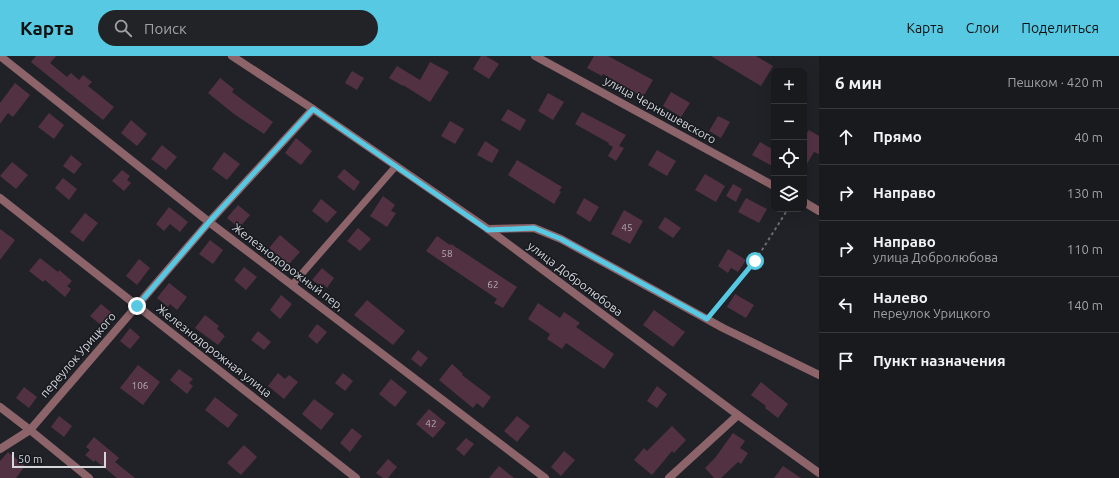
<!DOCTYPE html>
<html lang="ru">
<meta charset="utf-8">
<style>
:root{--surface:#181a1e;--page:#212327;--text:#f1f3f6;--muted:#9fa1a4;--line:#36383c;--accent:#57c9e2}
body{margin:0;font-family:Ubuntu,sans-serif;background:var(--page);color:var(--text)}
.controls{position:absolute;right:12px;top:12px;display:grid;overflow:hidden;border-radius:8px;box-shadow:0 4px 16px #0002}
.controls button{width:36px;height:36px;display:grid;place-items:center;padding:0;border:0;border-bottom:1px solid var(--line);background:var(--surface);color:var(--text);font:20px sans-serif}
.scale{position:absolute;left:12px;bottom:10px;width:94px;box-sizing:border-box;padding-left:4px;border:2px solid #d4d6da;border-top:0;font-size:11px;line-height:14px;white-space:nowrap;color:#d4d6da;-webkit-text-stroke:3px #16191f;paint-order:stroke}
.stop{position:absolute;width:12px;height:12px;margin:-9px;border:3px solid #57c9e2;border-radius:50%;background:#fff}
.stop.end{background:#57c9e2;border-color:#fff;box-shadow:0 1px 4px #0008}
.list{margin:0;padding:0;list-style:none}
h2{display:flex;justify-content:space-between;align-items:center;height:52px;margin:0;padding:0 16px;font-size:17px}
h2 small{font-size:13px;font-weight:400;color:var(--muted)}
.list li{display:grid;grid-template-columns:26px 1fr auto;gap:12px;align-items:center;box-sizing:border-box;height:56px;padding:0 16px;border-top:1px solid var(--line)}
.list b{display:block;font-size:15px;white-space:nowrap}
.list p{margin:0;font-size:13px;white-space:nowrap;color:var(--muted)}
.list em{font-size:13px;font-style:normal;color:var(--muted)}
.icon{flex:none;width:22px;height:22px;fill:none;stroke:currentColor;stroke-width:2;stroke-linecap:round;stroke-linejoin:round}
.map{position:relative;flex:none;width:819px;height:422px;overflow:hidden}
header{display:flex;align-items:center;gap:24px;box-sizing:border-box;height:56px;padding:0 20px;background:var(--accent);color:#111}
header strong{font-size:19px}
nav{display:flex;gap:22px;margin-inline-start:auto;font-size:14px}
.search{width:280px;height:36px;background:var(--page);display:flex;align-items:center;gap:10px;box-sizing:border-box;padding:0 14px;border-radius:22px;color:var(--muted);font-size:15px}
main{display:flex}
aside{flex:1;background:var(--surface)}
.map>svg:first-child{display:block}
.building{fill:#523143}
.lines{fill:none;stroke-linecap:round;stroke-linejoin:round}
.path{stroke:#6a6c71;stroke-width:2;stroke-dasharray:3 3;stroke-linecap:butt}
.service{stroke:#8c6469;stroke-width:7}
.minor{stroke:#8c6469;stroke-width:8}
.route{stroke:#57c9e2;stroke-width:5}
.labels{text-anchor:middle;stroke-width:3;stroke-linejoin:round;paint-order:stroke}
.number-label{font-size:10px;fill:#b4adb4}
.street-label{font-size:12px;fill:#d4d6da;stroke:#16191f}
</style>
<header>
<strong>Карта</strong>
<div class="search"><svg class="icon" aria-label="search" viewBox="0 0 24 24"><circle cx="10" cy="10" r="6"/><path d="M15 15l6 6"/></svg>Поиск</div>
<nav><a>Карта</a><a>Слои</a><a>Поделиться</a></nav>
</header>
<main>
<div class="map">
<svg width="819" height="422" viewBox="0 0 819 422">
<rect width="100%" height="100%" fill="#202228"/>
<g class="building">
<polygon points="36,0 56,0 50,7 67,21 71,17 79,24 83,19 92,26 88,30 114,51 103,64 31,6"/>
<polygon points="481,0 486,0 499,8 489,23 473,13"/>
<polygon points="594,0 608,0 653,24 643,41 603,18 602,20 587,12"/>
<polygon points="711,0 756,0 773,10 761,30"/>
<polygon points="430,6 449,16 430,46 403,29 403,30 389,22 397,10 420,24"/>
<polygon points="352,15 364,22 357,34 345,27"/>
<polygon points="220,22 234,33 232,36 244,45 273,66 264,78 234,58 208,37"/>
<polygon points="15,27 30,39 13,61 8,57 0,68 0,47"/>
<polygon points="671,36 690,47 681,61 663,50"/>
<polygon points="548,37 564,46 553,64 538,55"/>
<polygon points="508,53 526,64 520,75 501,64"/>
<polygon points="582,56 626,79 619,90 624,92 616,105 608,100 613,91 608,88 609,87 575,68"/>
<polygon points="49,57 64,69 54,83 38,71"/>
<polygon points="718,60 730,66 721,82 709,75"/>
<polygon points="131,64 147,78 137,90 121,77"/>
<polygon points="450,65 464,73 455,88 441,80"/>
<polygon points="809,74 819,80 819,98 814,96 804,113 804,82"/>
<polygon points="296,82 312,95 301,109 285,97"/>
<polygon points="485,85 499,94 492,107 477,99"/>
<polygon points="760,86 774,94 774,111 752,99"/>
<polygon points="162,89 177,101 166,114 151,103"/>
<polygon points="657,94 676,105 667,120 648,109"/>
<polygon points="224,96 240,108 227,124 212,113"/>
<polygon points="71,99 82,108 74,118 63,110"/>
<polygon points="517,104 562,131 559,135 561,136 554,148 508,119"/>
<polygon points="12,106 28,119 16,133 0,120"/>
<polygon points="344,113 360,126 354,135 337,121"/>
<polygon points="122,114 130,120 127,124 131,127 124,135 112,125"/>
<polygon points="705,118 725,130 716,146 695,134"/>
<polygon points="63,122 77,133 69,144 55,132"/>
<polygon points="733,128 742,133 736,146 726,140"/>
<polygon points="383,140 395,149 391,155 396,157 387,171 370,160"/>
<polygon points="584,142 599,151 590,166 576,157"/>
<polygon points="746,142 767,153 759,167 738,156"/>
<polygon points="321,143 337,156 327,167 312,155"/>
<polygon points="238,149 250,159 239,172 227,162"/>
<polygon points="169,151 188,166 180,176 170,168 164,175 156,168"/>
<polygon points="624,154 643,165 630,188 611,178"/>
<polygon points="85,157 98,167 83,186 70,176"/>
<polygon points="665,161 681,172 673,182 658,172"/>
<polygon points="358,172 371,183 360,195 347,185"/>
<polygon points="0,173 15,184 0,204"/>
<polygon points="280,179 300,196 289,208 269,192"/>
<polygon points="437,180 450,189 451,188 517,231 503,252 494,247 497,243 426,195"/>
<polygon points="210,184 223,194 213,208 199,198"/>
<polygon points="728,193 746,204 738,216 731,212 728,217 718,210"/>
<polygon points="40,202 58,216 59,214 72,225 67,230 71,233 65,241 45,224 43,226 29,215"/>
<polygon points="139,203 150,212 137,229 126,220"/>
<polygon points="244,211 257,221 246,234 234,224"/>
<polygon points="322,212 334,222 327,232 323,228 321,230 312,224"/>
<polygon points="169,227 187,241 177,254 170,248 168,251 157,242"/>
<polygon points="735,238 754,249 746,262 727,251"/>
<polygon points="281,239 292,248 280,263 270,254"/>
<polygon points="367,244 405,275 393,289 354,259"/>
<polygon points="538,247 560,262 564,256 580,267 576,271 614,298 604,313 566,287 562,293 547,283 550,278 528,263"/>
<polygon points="101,248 112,257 101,269 90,260"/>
<polygon points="654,254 685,276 673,291 643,269"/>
<polygon points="205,259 219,270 217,273 225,280 218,289 195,272"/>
<polygon points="317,268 327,276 317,288 308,280"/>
<polygon points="130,272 140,281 130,293 120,285"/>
<polygon points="258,275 271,286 264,294 251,284"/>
<polygon points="418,294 428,302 421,311 411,303"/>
<polygon points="452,308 463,318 462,319 491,341 483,352 477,347 473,352 439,324"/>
<polygon points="138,309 160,326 143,349 120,332"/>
<polygon points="179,313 193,323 189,327 193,330 187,338 170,324"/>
<polygon points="278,317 285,323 289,319 298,326 284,343 268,330"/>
<polygon points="343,317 353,325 345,335 335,327"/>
<polygon points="391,323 407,336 395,351 379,338"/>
<polygon points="761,326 788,348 778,362 765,352 766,350 751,339"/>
<polygon points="657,330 667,338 657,352 647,345"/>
<polygon points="24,331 37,341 29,352 16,342"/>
<polygon points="215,341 238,359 228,372 205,354"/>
<polygon points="314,343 334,358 321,374 302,358"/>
<polygon points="429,353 446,367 433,382 416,368"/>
<polygon points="59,360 72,370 64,381 51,371"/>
<polygon points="517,360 530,370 517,386 504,375"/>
<polygon points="672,370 686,384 674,397 672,395 652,419 634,404 644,392 647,395"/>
<polygon points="352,372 362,380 350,396 340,387"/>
<polygon points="733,377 745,385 740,392 748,397 741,408 738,406 721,422 714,422 705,412 715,402"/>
<polygon points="94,381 119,402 115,406 135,422 117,422 95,404 94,406 85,399 90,394 86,391"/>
<polygon points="466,382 474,388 464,400 456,393"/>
<polygon points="244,389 257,401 241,419 227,407"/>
<polygon points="564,395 575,404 561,420 551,411"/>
<polygon points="8,396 25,410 16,422 0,422 0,405"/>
<polygon points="388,403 397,411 388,422 383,422 376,417"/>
<polygon points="499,410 514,422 489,422"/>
<polygon points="783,410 801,422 774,422"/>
</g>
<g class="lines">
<polyline class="path" points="713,255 755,205 788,153"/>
<polyline class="service" points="292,229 396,110"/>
<g class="minor">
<polyline points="0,0 209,166 545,422"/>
<polyline points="232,0 313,53 488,173 738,359 819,417"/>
<polyline points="535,0 774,130"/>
<polyline points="0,142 356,422"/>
<polyline points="804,146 819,155"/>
<polyline points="488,173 534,172 561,183 723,272 819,319"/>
<polyline points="0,351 30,374 89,422"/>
<polyline points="0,393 30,374 209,166 313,53"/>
<polyline points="669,422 738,359"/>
</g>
</g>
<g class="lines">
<polyline class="route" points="137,250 209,166 313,53 488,174 534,172 561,183 707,263 755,205"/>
</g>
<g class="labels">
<g class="number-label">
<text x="627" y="175">45</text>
<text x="447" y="201">58</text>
<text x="493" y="232">62</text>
<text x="140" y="333">106</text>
<text x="431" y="371">42</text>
</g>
<g class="street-label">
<text transform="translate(660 54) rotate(29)" y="4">улица Чернышевского</text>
<text transform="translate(288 211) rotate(37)" y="4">Железнодорожный пер,</text>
<text transform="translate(575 223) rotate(37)" y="4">улица Добролюбова</text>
<text transform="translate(214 295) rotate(38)" y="4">Железнодорожная улица</text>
<text transform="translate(78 299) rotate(-49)" y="4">переулок Урицкого</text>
</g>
</g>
</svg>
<div class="controls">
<button>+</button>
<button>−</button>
<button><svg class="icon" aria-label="locate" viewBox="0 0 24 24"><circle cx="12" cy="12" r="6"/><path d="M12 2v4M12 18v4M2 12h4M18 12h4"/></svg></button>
<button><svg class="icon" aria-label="layers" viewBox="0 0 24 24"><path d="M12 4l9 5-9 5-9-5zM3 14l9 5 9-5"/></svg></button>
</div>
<div class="scale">50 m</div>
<div class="stop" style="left:755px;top:205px"></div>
<div class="stop end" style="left:137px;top:250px"></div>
</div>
<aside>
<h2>6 мин<small>Пешком · 420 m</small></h2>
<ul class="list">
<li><svg class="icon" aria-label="ahead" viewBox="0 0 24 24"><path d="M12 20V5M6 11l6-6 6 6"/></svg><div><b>Прямо</b></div><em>40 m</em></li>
<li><svg class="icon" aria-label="right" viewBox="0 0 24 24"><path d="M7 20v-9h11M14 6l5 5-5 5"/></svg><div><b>Направо</b></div><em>130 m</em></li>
<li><svg class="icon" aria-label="right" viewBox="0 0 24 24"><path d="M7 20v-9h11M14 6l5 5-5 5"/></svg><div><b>Направо</b><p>улица Добролюбова</p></div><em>110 m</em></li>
<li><svg class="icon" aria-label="left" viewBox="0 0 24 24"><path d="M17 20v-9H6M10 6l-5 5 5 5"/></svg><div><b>Налево</b><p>переулок Урицкого</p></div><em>140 m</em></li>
<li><svg class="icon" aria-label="arrive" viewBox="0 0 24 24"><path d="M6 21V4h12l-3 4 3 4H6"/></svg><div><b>Пункт назначения</b></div></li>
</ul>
</aside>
</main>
